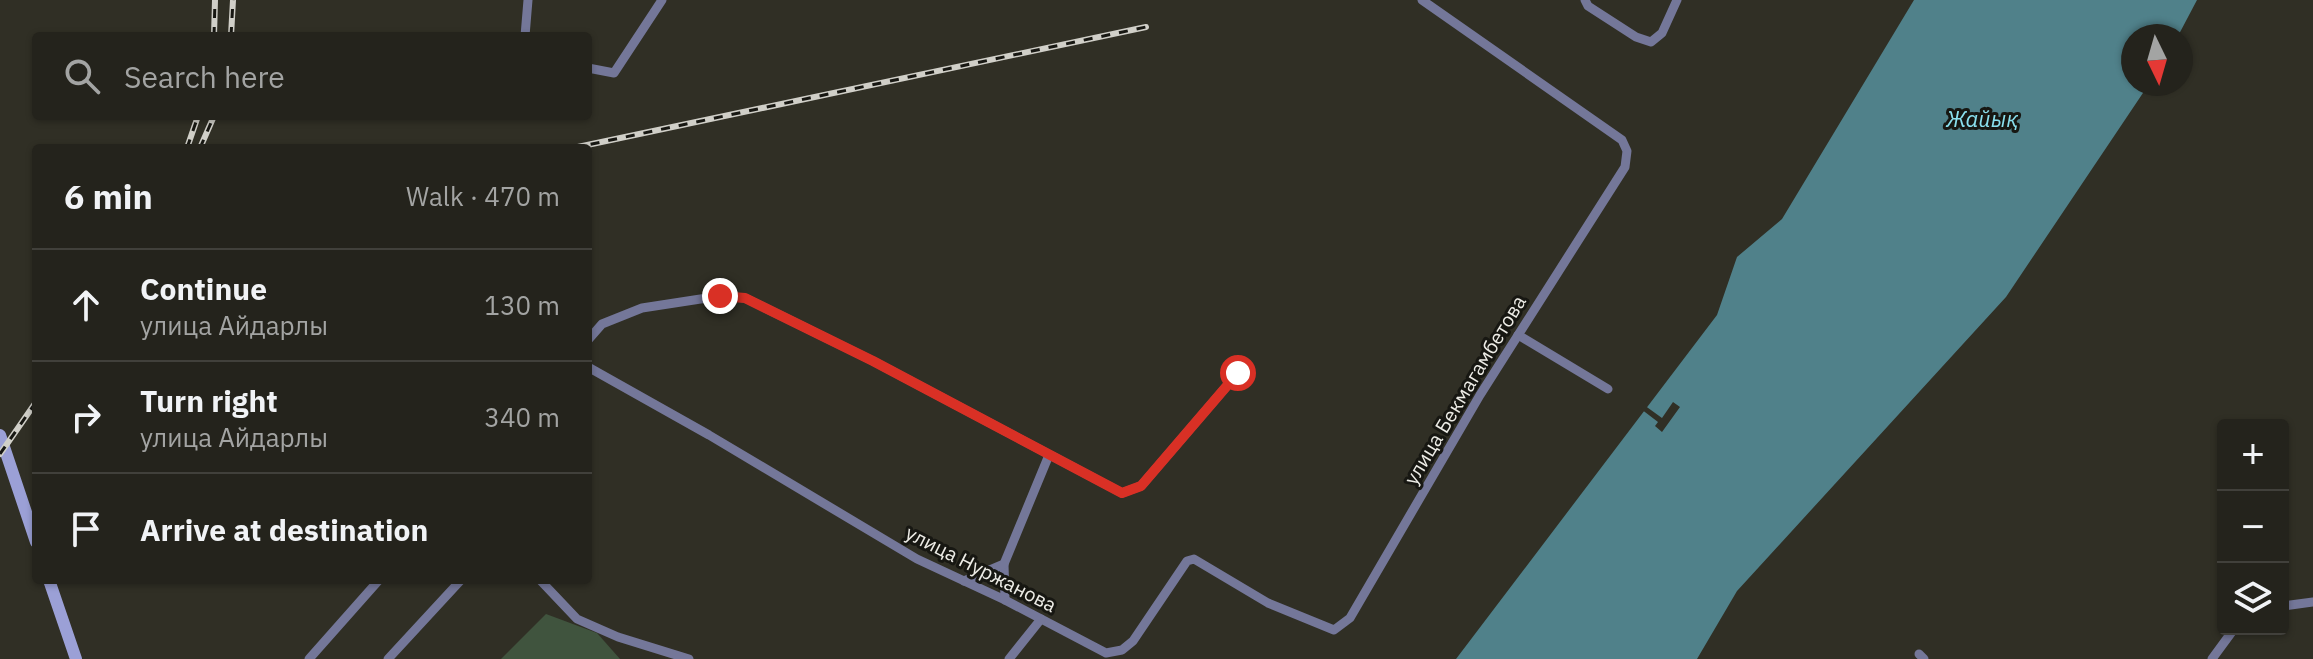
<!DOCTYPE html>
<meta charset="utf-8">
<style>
:root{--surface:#24231c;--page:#302f29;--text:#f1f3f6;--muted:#a3a4a3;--line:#41403b}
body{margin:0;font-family:"IBM Plex Sans",sans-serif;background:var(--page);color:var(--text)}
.controls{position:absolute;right:24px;bottom:24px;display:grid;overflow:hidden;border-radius:8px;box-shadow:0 2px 6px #0004}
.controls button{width:72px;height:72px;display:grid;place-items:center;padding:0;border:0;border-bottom:2px solid var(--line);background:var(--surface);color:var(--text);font:40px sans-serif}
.compass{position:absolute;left:2121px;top:24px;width:72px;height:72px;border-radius:50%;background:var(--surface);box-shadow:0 2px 6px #0004;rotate:175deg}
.stop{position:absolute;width:24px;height:24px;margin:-18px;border:6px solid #d93025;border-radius:50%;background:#fff}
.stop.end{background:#d93025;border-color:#fff;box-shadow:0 2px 8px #0008}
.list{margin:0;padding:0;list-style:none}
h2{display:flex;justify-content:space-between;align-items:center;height:104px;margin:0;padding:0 32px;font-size:34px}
h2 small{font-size:26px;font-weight:400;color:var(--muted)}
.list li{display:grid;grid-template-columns:52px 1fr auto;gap:24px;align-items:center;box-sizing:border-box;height:112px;padding:0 32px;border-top:2px solid var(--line)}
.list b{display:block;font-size:30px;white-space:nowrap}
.list p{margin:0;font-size:26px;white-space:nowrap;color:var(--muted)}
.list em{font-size:26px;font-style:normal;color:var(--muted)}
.icon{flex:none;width:44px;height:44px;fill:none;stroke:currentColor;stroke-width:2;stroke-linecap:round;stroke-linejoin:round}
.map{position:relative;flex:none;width:2313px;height:659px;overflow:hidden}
.search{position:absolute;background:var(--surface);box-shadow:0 2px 6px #0004;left:32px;top:32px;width:560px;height:88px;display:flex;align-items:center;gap:20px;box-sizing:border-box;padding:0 28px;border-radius:8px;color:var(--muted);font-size:30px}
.panel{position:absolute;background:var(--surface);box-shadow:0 2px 6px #0004;left:32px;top:144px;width:560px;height:440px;border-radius:8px}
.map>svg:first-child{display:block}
.green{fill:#40543e}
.water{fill:#50818a}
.pier{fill:#302f25}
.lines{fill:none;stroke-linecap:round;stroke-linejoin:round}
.street{stroke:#747799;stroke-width:9}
.secondary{stroke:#9ba0d6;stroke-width:12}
.rail-casing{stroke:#d0cfc8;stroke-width:6}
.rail{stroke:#171712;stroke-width:3;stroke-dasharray:9;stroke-linecap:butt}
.route{stroke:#d93025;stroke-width:10}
.labels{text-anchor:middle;stroke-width:6;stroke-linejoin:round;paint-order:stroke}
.street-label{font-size:20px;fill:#edece6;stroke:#171712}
.water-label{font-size:22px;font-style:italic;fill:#8ae0ee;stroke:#171712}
</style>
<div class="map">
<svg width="2313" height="659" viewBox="0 0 2313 659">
<rect width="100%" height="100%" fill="#302f25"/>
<polygon class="green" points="546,614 597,633 620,659 501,659"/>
<polygon class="water" points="1914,0 2197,0 2178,36 2133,36 2133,84 2149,84 2006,297 1737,591 1697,659 1456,659 1717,315 1737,257 1782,219"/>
<polygon class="pier" points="1673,402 1680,407 1662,432 1655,426 1658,422 1641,409 1644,405 1662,418"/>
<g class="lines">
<g class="street">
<polyline points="1585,0 1588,6 1636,37 1651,42 1662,33 1677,0"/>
<polyline points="525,36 528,0"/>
<polyline points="588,68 614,73 662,0"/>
<polyline points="1518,335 1608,389"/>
<polyline points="588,340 602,324 642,308 720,296 745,298 873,361 1122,493 1141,486 1238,373"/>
<polyline points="588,367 709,435 917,559 1005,600 1106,653 1122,650 1133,641 1187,561 1194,559 1268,603 1334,630 1350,618 1480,395 1625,167 1627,151 1622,140 1422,0"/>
<polyline points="1004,564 1005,600"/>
<polyline points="540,580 577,619 618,637 689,659"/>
<polyline points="964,581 1004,564 1049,455"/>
<polyline points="2283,606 2313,602"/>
<polyline points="1919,654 1924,659"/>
<polyline points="309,659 379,580"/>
<polyline points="388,659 461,580"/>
<polyline points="1009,659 1041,619"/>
<polyline points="2212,659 2234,629"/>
</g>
<g class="secondary">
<polyline points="0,435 36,542"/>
<polyline points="49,580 76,659"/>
</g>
<defs>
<g id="rail">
<polyline points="214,36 215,0"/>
<polyline points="231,36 233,0"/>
<polyline points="187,148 198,116"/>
<polyline points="200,148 214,116"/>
<polyline points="573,148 1146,27"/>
<polyline points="0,454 36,402"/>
</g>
</defs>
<use href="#rail" class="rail-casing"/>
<use href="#rail" class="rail"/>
</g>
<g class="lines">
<polyline class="route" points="720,296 745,298 873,361 1122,493 1141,486 1238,373"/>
</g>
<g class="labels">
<g class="street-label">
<text transform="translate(1465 390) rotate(-59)" y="7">улица Бекмагамбетова</text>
<text transform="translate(981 569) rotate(27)" y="7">улица Нуржанова</text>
</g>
<g class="water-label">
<text x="1982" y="127">Жайық</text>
</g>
</g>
</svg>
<div class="controls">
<button>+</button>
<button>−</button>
<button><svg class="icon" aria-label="layers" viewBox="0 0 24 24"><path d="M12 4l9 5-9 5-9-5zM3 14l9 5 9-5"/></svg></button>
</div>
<svg class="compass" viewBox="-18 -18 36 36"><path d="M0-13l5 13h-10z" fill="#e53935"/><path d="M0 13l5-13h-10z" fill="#a3a4a3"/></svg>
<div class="stop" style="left:1238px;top:373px"></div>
<div class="stop end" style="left:720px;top:296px"></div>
<div class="search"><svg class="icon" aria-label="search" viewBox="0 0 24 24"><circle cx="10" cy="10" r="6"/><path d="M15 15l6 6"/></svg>Search here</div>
<section class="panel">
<h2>6 min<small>Walk · 470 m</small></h2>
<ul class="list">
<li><svg class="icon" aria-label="ahead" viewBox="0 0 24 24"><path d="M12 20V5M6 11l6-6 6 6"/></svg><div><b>Continue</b><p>улица Айдарлы</p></div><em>130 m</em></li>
<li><svg class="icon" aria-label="right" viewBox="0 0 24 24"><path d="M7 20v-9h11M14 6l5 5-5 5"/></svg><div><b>Turn right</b><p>улица Айдарлы</p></div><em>340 m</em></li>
<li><svg class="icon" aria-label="arrive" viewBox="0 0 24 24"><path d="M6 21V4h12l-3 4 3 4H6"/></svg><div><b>Arrive at destination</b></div></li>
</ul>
</section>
</div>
